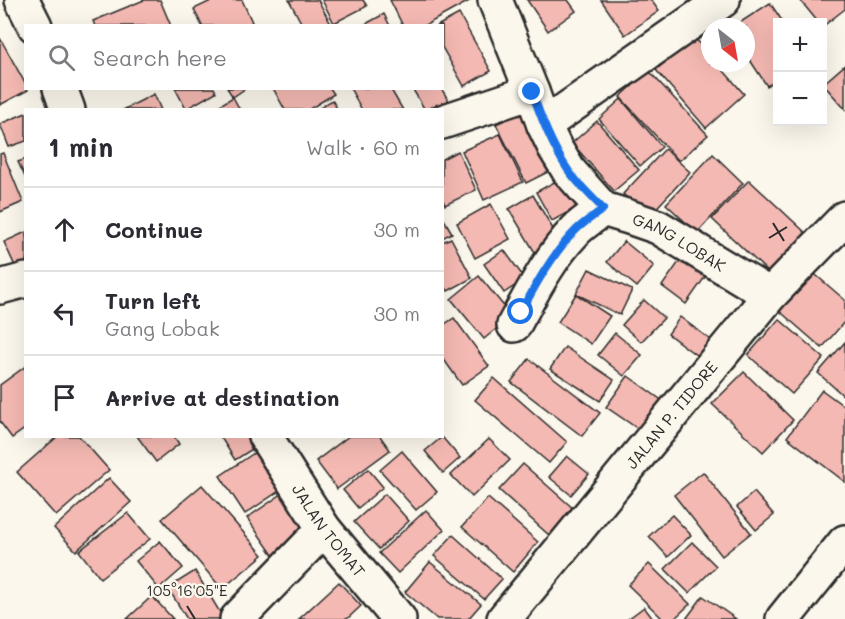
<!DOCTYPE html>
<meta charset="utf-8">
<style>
:root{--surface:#fff;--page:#f7f7f7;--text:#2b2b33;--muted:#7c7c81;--line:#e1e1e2}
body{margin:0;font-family:Mali,sans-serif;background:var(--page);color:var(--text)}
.controls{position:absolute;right:18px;top:18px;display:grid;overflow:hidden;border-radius:0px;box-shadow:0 6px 24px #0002}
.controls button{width:54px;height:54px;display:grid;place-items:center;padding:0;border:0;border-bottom:2px solid var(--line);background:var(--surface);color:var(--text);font:30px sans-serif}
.compass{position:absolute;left:701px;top:18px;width:54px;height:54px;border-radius:50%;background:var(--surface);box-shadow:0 6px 24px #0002;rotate:149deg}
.stop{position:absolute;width:18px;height:18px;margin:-14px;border:4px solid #1a73e8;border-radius:50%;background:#fff}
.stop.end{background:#1a73e8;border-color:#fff;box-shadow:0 2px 6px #0008}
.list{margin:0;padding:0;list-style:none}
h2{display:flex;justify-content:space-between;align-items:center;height:78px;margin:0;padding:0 24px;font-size:26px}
h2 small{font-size:20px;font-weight:400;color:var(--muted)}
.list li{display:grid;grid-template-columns:39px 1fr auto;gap:18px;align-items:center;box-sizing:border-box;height:84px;padding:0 24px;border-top:2px solid var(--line)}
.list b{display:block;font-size:22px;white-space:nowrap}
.list p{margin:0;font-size:20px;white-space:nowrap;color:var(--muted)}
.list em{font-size:20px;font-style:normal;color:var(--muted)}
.icon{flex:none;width:33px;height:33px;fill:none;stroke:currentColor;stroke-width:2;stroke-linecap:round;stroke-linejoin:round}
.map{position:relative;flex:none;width:845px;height:619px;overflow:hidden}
.search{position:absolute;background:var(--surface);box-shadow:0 6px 24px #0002;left:24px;top:24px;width:420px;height:66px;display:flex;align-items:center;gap:15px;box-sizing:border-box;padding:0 21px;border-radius:0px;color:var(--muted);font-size:22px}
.panel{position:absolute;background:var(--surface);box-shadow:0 6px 24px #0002;left:24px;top:108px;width:420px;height:330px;border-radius:0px}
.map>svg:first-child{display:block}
.building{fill:#f4b9b2;stroke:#2b2b2b;stroke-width:1.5}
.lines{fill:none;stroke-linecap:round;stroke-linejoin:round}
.minor-casing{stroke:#2b2b2b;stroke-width:38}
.minor{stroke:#fbf7ec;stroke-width:33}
.route{stroke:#1a73e8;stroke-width:8}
.ticks{fill:none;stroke:#2b2b2b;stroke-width:2}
.labels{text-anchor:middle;stroke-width:4.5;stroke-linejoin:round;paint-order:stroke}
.street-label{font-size:16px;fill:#2b2b2b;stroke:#fbf7ec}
.ticks-label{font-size:15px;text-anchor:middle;fill:#2b2b2b;stroke:#fbf7ec;stroke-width:4.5;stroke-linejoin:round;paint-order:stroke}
</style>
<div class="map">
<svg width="845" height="619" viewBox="0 0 845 619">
<rect width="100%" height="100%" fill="#fbf7ec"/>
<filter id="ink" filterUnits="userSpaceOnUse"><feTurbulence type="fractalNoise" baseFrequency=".0167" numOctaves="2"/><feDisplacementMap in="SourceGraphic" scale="12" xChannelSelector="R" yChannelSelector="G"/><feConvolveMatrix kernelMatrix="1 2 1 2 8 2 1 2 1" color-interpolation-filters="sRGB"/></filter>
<g filter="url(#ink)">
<g class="building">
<polygon points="144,0 160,0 171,26 95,26 93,21"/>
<polygon points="213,0 242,0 252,22 246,26 202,26 194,9"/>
<polygon points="289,0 318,0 332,26 303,26"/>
<polygon points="322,0 363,0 367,6 334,23"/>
<polygon points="390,0 471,0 424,26 403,26"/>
<polygon points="527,0 568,0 576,11 548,31"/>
<polygon points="601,0 651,0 659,11 625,35"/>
<polygon points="800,0 845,0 845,9 822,27 822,22 818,22"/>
<polygon points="770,3 783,22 778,22 778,79 767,86 746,54 746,27 733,27"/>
<polygon points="384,14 390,26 362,26"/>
<polygon points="459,14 491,71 464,86 442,47 442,26 437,26"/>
<polygon points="694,37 710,55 710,63 717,63 744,94 706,128 656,70"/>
<polygon points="0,38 26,85 26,88 28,90 0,105"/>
<polygon points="845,65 845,109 823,84"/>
<polygon points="649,71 708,135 679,161 620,97"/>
<polygon points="175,88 214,88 216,92 186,109"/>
<polygon points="227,88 246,88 233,97"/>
<polygon points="273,88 330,88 334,94 308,110 285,110"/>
<polygon points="350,88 390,88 403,110 362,110"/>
<polygon points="412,88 441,88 449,101 436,110 425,110"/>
<polygon points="154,94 161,110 123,110"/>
<polygon points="233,97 240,110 212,110"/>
<polygon points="621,99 662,147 640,166 599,119"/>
<polygon points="332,100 338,110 317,110"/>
<polygon points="529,108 558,167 526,183 496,124"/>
<polygon points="26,113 26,141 9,147 0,124"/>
<polygon points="597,121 639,170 614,191 572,143"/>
<polygon points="500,134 523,182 484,200 462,151"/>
<polygon points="665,149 690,172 648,217 623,194"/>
<polygon points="458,151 476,190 445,205 442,198 442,159"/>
<polygon points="3,153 23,202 0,212 0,154"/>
<polygon points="713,154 743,183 697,233 666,204"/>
<polygon points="26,159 26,179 18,162"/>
<polygon points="569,174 585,203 552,221 536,192"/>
<polygon points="749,180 807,234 770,274 712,219"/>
<polygon points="533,195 560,241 537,256 509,209"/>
<polygon points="491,204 510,239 475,258 457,223"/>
<polygon points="442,216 452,233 442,238"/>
<polygon points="26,232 26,274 20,277 4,242"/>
<polygon points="451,238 472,278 448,291 442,282 442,242"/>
<polygon points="624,241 654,266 637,287 607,262"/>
<polygon points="504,250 525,279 504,293 484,264"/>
<polygon points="686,252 710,270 686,304 662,286"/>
<polygon points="589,269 632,290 620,315 576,294"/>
<polygon points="810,270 845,300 845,321 822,348 776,308"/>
<polygon points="479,276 512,316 484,339 451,299"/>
<polygon points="576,294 610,316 591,344 558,322"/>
<polygon points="644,300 664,318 641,342 622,325"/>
<polygon points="680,317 712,341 700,358 668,334"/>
<polygon points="454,318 489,366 462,385 442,357 442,326"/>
<polygon points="779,319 824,358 792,394 748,355"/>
<polygon points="615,333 642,355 624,376 598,355"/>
<polygon points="845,342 845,397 818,373"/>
<polygon points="565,347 614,380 600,401 550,369"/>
<polygon points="529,359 600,413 582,436 511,382"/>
<polygon points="26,366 26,428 12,438 0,422 0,385"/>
<polygon points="744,372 793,420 763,452 712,404"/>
<polygon points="628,376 671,407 650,437 606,407"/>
<polygon points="494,378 567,442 549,463 475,400"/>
<polygon points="822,390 845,407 845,482 787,437"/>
<polygon points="58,436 79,436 109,470 56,516 17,472"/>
<polygon points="137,436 174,436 179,444 156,462"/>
<polygon points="220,436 251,436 257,446 235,460"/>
<polygon points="349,436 380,436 390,450 337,489 316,461"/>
<polygon points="442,437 460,458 443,473 425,451"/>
<polygon points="489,439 510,460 472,497 451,475"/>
<polygon points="257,451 282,489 245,514 220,476"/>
<polygon points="402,451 437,492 416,510 380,470"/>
<polygon points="567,456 589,474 571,495 549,477"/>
<polygon points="523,464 575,510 551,537 499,490"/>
<polygon points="368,469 383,487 358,508 343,490"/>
<polygon points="703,472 751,533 722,556 674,495"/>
<polygon points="109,478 131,502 76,551 54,528"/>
<polygon points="202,485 263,555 222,589 162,519"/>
<polygon points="286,491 317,535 278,562 247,518"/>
<polygon points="754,492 774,515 756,530 737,507"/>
<polygon points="385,494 409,521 379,549 354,522"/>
<polygon points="488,498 538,542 513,572 462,527"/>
<polygon points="426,510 444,530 398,573 379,553"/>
<polygon points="128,513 150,539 100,578 79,551"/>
<polygon points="672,515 691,535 668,557 649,536"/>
<polygon points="453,535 502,579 484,599 434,556"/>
<polygon points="160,541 183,568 159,589 136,561"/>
<polygon points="692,542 716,566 689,593 665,569"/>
<polygon points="430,562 481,604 468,619 437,619 405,592"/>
<polygon points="649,564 690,604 674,619 663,619 628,585"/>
<polygon points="195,571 224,619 187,619 168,588"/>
<polygon points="339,582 361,606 347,619 299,619"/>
<polygon points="152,596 173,619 127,619"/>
<polygon points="703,596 736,619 686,619"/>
<polygon points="644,607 653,619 628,619"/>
</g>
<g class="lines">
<defs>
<g id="minor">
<polyline points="22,0 35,26"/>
<path id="s1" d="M495,0L532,92L544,125L555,148L569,171L603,209L629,217L658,227L770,295"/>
<polyline points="60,88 68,110"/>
<polyline points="442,122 532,92"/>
<polyline points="544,125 723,0"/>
<polyline points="0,287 26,280"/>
<path d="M514,325C532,292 550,257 576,230C584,222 594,216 603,209"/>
<path id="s2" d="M265,436L324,529L399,619"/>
<polyline points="237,619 324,529"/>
<path id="s3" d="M504,619L770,295L845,218"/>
<polyline points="783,619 845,542"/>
</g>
</defs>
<use href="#minor" class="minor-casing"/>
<use href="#minor" class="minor"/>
</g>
</g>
<g class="lines" filter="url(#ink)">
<path class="route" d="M521,312C536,284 553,253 576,230C584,222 594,216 603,209C591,196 578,184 568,170C552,146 542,120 532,92"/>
</g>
<path class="ticks" d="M773,223L784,241M769,238L787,227M187,606L195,619"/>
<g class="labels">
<g class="street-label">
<text dy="6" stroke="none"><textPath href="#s1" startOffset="321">GANG LOBAK</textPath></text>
<text dy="6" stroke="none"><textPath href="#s3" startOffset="264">JALAN P. TIDORE</textPath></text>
<text dy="6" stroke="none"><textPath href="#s2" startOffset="114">JALAN TOMAT</textPath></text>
</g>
</g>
<g class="ticks-label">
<text x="187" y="596">105°16'05"E</text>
</g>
</svg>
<div class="controls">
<button>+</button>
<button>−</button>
</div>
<svg class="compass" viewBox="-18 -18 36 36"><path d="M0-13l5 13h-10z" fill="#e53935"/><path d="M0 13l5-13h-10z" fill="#7c7c81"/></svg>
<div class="stop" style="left:521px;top:312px"></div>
<div class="stop end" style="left:532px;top:92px"></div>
<div class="search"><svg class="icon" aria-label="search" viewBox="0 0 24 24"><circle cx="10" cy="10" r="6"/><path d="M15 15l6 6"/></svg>Search here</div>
<section class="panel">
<h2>1 min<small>Walk · 60 m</small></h2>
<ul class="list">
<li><svg class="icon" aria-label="ahead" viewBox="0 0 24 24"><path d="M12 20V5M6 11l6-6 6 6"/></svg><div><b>Continue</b></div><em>30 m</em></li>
<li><svg class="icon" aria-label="left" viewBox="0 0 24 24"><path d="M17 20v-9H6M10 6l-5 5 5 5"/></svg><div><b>Turn left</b><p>Gang Lobak</p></div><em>30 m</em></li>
<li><svg class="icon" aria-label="arrive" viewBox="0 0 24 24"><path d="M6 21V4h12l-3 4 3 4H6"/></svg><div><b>Arrive at destination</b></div></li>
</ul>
</section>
</div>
